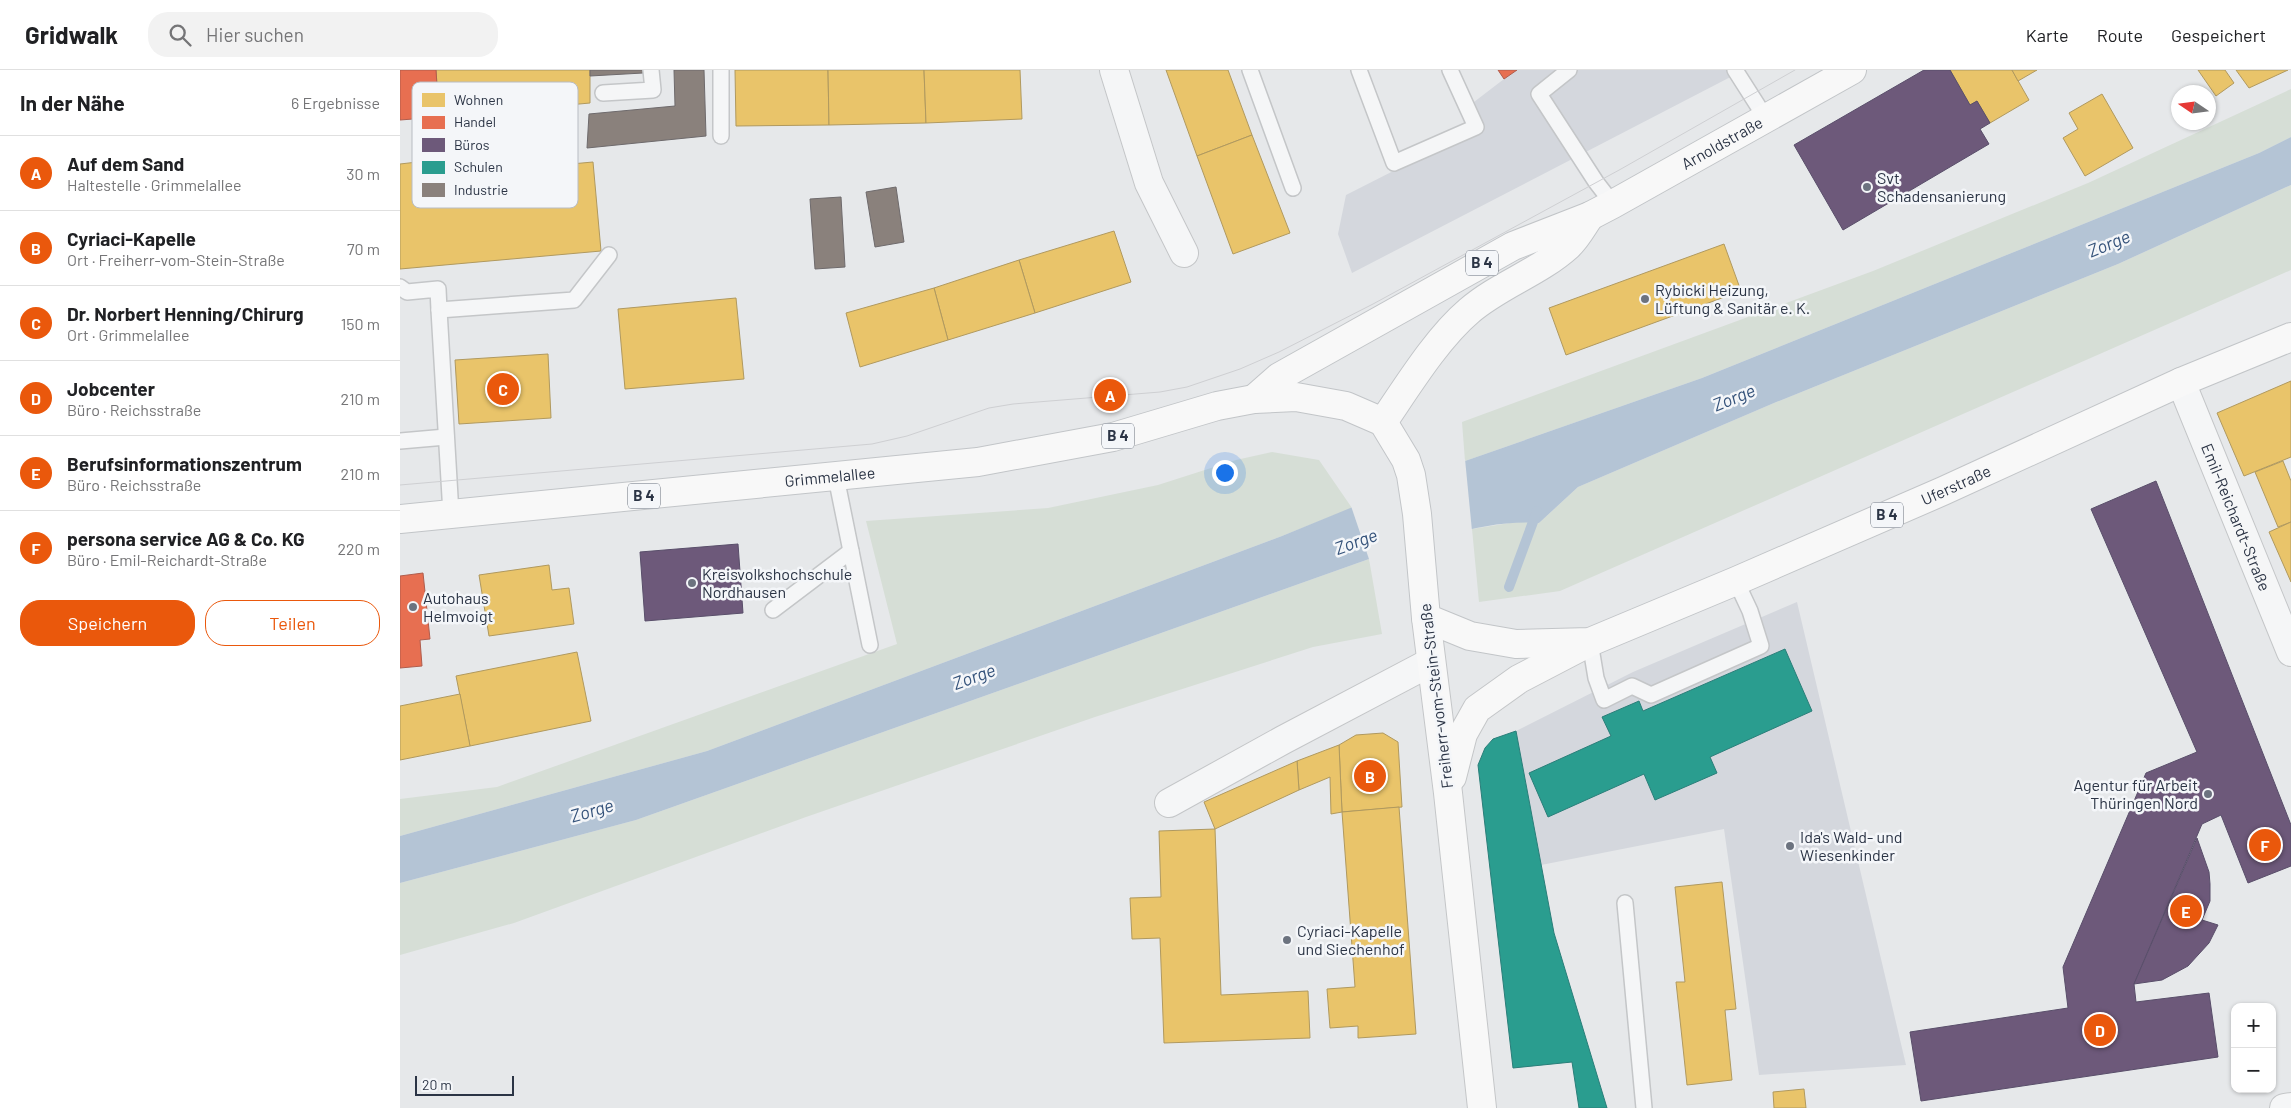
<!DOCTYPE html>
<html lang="de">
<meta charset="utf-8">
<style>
:root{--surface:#fff;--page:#f2f2f2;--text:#202124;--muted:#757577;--line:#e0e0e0;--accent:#ea580c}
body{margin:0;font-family:Barlow,sans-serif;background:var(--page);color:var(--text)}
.controls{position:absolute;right:15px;bottom:15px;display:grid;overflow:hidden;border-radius:10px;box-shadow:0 1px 4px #0004}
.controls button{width:45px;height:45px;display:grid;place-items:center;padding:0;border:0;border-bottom:1px solid var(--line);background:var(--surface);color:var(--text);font:25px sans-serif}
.compass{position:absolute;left:1771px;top:15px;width:45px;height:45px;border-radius:50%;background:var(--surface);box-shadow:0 1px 4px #0004;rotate:283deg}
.scale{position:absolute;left:15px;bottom:12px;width:99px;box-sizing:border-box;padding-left:5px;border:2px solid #2b3445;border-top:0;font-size:14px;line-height:18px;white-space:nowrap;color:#2b3445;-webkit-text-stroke:4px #f4f6f9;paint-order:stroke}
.you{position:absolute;left:824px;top:402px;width:18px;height:18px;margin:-12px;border:4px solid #fff;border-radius:50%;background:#1a73e8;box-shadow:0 0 0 8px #1a73e833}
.badge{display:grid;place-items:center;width:32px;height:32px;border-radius:50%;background:var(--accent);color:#fff;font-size:16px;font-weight:700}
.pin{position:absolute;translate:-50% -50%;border:2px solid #fff;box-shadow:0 1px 5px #0006}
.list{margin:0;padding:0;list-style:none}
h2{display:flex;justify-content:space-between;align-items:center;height:65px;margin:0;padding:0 20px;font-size:21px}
h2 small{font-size:16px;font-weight:400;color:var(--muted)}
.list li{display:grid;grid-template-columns:32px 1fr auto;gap:15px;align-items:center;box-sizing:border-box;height:75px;padding:0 20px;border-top:1px solid var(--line)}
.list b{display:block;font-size:19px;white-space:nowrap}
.list p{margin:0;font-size:16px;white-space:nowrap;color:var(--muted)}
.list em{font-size:16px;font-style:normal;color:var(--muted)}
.actions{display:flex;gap:10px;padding:15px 20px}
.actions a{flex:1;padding:11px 0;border:1px solid var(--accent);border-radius:20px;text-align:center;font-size:18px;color:var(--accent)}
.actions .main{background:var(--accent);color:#fff}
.icon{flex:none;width:28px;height:28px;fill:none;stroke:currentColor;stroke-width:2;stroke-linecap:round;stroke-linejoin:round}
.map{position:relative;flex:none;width:1891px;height:1038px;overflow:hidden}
header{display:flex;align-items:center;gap:30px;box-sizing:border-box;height:70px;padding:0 25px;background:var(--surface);border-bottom:1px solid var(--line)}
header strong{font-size:24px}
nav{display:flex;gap:28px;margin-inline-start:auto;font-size:18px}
.search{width:350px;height:45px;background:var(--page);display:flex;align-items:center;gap:12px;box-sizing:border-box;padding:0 18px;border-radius:20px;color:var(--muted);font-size:19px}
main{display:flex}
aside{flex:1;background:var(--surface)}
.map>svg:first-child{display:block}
.built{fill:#d4d7dd}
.green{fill:#d6ded6}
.water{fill:#b4c4d5}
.pier{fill:#e6e8ea}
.homes{fill:#e9c46a;stroke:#b0995f}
.shops{fill:#e76f51;stroke:#af5d4d}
.offices{fill:#6d597a;stroke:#594e6a}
.schools{fill:#2a9d8f;stroke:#2a7e79}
.industry{fill:#8a817c;stroke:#6e6a6c}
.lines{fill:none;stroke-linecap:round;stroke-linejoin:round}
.stream{stroke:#b4c4d5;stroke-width:10}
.service-casing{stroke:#c4c6c8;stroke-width:18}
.minor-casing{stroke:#c4c6c8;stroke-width:30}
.secondary-casing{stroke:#c4c6c8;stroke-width:30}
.primary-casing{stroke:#c2c5c8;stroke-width:30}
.service{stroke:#f5f6f7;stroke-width:15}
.minor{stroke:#f5f6f7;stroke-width:28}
.secondary{stroke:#f8f8f8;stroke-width:28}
.primary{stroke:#f8f8f8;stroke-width:28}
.tram{stroke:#cecfd2;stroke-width:1}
.poi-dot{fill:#6c737f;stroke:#f4f6f9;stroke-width:2}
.labels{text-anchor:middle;stroke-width:5;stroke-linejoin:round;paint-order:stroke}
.shield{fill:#f4f6f9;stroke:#676e7b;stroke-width:1}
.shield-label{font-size:15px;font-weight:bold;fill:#2b3445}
.street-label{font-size:16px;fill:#2b3445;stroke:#f4f6f9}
.poi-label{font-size:16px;fill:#2b3445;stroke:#f4f6f9;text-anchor:start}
.water-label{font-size:18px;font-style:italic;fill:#34527a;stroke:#f4f6f9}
.key{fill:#f4f6f9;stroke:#b8bcc3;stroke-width:1}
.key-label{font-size:14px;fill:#2b3445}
</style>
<header>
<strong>Gridwalk</strong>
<div class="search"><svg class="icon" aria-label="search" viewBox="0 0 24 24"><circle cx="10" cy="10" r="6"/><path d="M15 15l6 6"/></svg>Hier suchen</div>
<nav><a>Karte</a><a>Route</a><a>Gespeichert</a></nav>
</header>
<main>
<aside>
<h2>In der Nähe<small>6 Ergebnisse</small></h2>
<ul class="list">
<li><span class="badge">A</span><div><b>Auf dem Sand</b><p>Haltestelle · Grimmelallee</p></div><em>30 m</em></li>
<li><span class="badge">B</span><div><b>Cyriaci-Kapelle</b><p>Ort · Freiherr-vom-Stein-Straße</p></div><em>70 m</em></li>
<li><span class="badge">C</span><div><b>Dr. Norbert Henning/Chirurg</b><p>Ort · Grimmelallee</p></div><em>150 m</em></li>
<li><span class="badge">D</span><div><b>Jobcenter</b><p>Büro · Reichsstraße</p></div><em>210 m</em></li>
<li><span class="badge">E</span><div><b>Berufsinformationszentrum</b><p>Büro · Reichsstraße</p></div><em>210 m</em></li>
<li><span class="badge">F</span><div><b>persona service AG &amp; Co. KG</b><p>Büro · Emil-Reichardt-Straße</p></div><em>220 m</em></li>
</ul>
<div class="actions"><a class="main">Speichern</a><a>Teilen</a></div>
</aside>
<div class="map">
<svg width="1891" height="1038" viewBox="0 0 1891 1038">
<rect width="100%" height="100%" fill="#e6e8ea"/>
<g class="built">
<polygon points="1098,0 1344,0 952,203 938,164 946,125 1084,55 1074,32 1104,9"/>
<polygon points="1397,532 1506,995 1359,1005 1324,759 1141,795 1116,661 1233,602"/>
</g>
<g class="green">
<polygon points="1891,19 1891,67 1859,83 1302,308 1065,391 1062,352 1473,201 1688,113"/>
<polygon points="1891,115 1891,200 1160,521 1079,532 1072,459 1122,451 1139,453 1178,417 1374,333 1718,194"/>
<polygon points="872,382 919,390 952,438 882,466 307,681 0,766 0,729 97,717 497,574 466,451 648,438 758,415 836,390"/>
<polygon points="969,489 982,564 913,577 695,647 406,747 114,853 0,885 0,813 236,750"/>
</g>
<path class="water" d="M1891,67V115L1718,194L1374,333L1178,417L1139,453C1082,449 1024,473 969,489L236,750L0,813V766L307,681L882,466L1065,391L1302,308L1859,83Z"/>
<polygon class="pier" points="1065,389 1072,461 970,492 951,436"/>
<g class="homes">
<polygon points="36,0 190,0 190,33 39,47"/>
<polygon points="335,0 428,0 429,55 336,56"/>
<polygon points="428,0 524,0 526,53 429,55"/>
<polygon points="524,0 620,0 622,49 526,53"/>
<polygon points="766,0 828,0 852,65 797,86"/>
<polygon points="1550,0 1612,0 1629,30 1590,53 1577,31 1570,35"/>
<polygon points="1612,0 1637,0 1618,11"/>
<polygon points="1798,0 1825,0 1834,13 1816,26"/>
<polygon points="1836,0 1888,0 1849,18"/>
<polygon points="1702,24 1733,78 1685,106 1663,68 1678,59 1669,43"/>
<polygon points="852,65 890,163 833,184 797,86"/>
<polygon points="26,91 28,123 139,113 138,97 193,92 201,181 0,199 0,94"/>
<polygon points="714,161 731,212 635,243 619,190"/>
<polygon points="1324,174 1341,221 1166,285 1149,238"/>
<polygon points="619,190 635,243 548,270 534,218"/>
<polygon points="534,218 548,270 460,297 446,243"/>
<polygon points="336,228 344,309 225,319 218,239"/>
<polygon points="148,284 151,348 59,354 55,290"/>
<polygon points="1891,311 1891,387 1844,406 1817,343"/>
<polygon points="1883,391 1891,411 1891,452 1878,457 1855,402"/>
<polygon points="1891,452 1891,512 1869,462"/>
<polygon points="149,495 152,520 169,518 174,554 89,566 79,505"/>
<polygon points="177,582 191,651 70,676 56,606"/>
<polygon points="60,624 70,676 0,690 0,636"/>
<polygon points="983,663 998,672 1002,737 942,742 939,675 956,665"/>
<polygon points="939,675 942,742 931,744 930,707 899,720 897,691"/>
<polygon points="897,691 899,720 815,759 804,732"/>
<polygon points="999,737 1016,964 958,968 958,956 930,958 927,919 955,917 942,742"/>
<polygon points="815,759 821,925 908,921 910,968 764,973 760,868 732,869 730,828 761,827 759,761"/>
<polygon points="1322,812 1336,939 1325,940 1332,1010 1287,1015 1276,912 1285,912 1275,817"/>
<polygon points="1404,1019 1406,1038 1374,1038 1373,1022"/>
</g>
<g class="shops">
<polygon points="0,0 36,0 39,47 0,50"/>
<polygon points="1098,0 1117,0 1104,9"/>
<polygon points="23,503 30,569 20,570 22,596 0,598 0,506"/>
</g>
<g class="offices">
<polygon points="1524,0 1550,0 1570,35 1577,31 1590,53 1580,59 1589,74 1443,160 1394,75"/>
<polygon points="1756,411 1891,755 1891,796 1848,813 1821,745 1802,754 1734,914 1736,932 1809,923 1818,987 1521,1031 1510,962 1668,938 1663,897 1746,703 1797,682 1691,439"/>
<polygon points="338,474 343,543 245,551 240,482"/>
<polygon points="1797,768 1809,802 1810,814 1810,831 1802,850 1818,855 1809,873 1788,896 1762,910 1734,914"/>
</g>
<g class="schools">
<polygon points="1385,579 1412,641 1310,687 1317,703 1255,730 1244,704 1148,747 1129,703 1211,666 1202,647 1239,631 1243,641"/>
<polygon points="1116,661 1154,863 1207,1038 1179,1038 1172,992 1113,998 1078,695 1085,678 1093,669"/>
</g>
<g class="industry">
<polygon points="190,0 243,0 243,3 190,6"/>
<polygon points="274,0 304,0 306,66 187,78 189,44 275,36"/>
<polygon points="496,117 504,172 475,177 466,122"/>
<polygon points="441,127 445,197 415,199 410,129"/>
</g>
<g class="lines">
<polyline class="stream" points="1109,517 1137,441"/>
<defs>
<g id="service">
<polyline points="321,0 321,66"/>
<polyline points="850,0 893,118"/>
<polyline points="959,0 994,93 1076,57 1050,0"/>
<polyline points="1169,0 1139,24 1196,112 1213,134"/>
<polyline points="1335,0 1365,47"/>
<polyline points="203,23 253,20 251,0"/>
<polyline points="32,120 30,67 98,61"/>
<polyline points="0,217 7,222 38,219 39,240"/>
<polyline points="0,371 46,367"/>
<polyline points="436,407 470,575"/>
<polyline points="51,444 39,240 174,230 209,185"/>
<polyline points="373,540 451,481"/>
<polyline points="1190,572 1196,608 1204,630 1232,616 1251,625 1361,576 1350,541 1336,511"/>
<polyline points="1225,833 1244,1038"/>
</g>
<g id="minor">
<polyline points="714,0 749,113 784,183"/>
<path id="s1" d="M1781,312L1891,582"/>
<polyline points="769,733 883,670 1031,592"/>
<polyline points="1884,1038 1891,1037"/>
</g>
<g id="secondary">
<polyline points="1026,548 1048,723 1082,1038"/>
<polyline points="1052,707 1063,664 1077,639 1119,609 1190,572"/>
</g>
<g id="primary">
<path id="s2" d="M854,329L879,307L1113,176L1190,146L1213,134L1452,0"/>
<path d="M983,352C1007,317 1037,268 1069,241C1099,215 1138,203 1168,176C1177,168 1183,156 1190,146"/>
<path id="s3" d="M0,449L578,392L713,367L817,336L854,329L896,327L946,336L983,352L1006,390L1011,405L1017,444L1026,548L1070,566L1116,574L1190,572L1336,511L1543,421L1781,312L1891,267"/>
</g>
</defs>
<use href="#service" class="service-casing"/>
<use href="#minor" class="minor-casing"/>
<use href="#secondary" class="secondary-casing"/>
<use href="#primary" class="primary-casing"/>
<use href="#service" class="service"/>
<use href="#minor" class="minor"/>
<use href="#secondary" class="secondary"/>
<use href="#primary" class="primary"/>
<polyline class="tram" points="0,415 472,374 507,366 589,338 613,334 760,322 787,317 840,299 879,282 973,234 1221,99 1395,0"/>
</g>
<g class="poi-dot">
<circle cx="1467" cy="117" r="5"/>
<circle cx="1245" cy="229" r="5"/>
<circle cx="292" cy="513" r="5"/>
<circle cx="13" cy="537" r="5"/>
<circle cx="1808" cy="724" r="5"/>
<circle cx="1390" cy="776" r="5"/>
<circle cx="887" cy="870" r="5"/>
</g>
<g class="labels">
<g class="shield">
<rect x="1066" y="180.5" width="32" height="25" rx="4"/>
<rect x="702" y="353.5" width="32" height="25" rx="4"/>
<rect x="228" y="413.5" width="32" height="25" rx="4"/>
<rect x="1471" y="432.5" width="32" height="25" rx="4"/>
</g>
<g class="shield-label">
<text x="1082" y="198">B 4</text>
<text x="718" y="371">B 4</text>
<text x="244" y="431">B 4</text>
<text x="1487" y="450">B 4</text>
</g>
<g class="street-label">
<text dy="6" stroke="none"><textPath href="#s2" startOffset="535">Arnoldstraße</textPath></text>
<text dy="6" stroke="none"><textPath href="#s3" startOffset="432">Grimmelallee</textPath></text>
<text dy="6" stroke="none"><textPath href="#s3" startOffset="1768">Uferstraße</textPath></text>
<text dy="6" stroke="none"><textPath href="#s1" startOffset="146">Emil-Reichardt-Straße</textPath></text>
<text transform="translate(1036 626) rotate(-97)" y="6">Freiherr-vom-Stein-Straße</text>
</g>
<g class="poi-label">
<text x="1477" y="114">Svt<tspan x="1477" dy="18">Schadensanierung</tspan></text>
<text x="1255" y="226">Rybicki Heizung,<tspan x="1255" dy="18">Lüftung &amp; Sanitär e. K.</tspan></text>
<text x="302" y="510">Kreisvolkshochschule<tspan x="302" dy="18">Nordhausen</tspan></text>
<text x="23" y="534">Autohaus<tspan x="23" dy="18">Helmvoigt</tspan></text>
<text x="1798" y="721" text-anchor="end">Agentur für Arbeit<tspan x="1798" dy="18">Thüringen Nord</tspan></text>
<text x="1400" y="773">Ida's Wald- und<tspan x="1400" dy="18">Wiesenkinder</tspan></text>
<text x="897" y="867">Cyriaci-Kapelle<tspan x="897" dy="18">und Siechenhof</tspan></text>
</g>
<g class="water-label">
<text transform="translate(1709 174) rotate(-22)" y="6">Zorge</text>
<text transform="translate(1334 328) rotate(-22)" y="6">Zorge</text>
<text transform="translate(956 472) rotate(-20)" y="6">Zorge</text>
<text transform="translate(574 607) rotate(-20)" y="6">Zorge</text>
<text transform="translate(192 741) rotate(-16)" y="6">Zorge</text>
</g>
</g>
<rect x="12" y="12" width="166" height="126" rx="8" class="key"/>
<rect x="22" y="23" width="23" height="14" fill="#e9c46a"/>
<rect x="22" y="46" width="23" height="13" fill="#e76f51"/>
<rect x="22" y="68" width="23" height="14" fill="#6d597a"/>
<rect x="22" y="91" width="23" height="13" fill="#2a9d8f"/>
<rect x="22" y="113" width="23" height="14" fill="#8a817c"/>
<g class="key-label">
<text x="54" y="35">Wohnen</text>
<text x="54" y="57">Handel</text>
<text x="54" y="80">Büros</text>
<text x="54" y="102">Schulen</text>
<text x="54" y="125">Industrie</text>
</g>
</svg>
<div class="controls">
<button>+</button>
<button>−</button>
</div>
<svg class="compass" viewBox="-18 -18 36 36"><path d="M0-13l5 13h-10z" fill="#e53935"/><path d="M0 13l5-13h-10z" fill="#757577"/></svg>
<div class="scale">20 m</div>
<div class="you"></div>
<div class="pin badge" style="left:710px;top:325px">A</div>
<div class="pin badge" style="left:970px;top:706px">B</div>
<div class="pin badge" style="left:103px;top:319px">C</div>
<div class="pin badge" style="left:1700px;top:960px">D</div>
<div class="pin badge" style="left:1786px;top:841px">E</div>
<div class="pin badge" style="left:1865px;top:775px">F</div>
</div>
</main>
